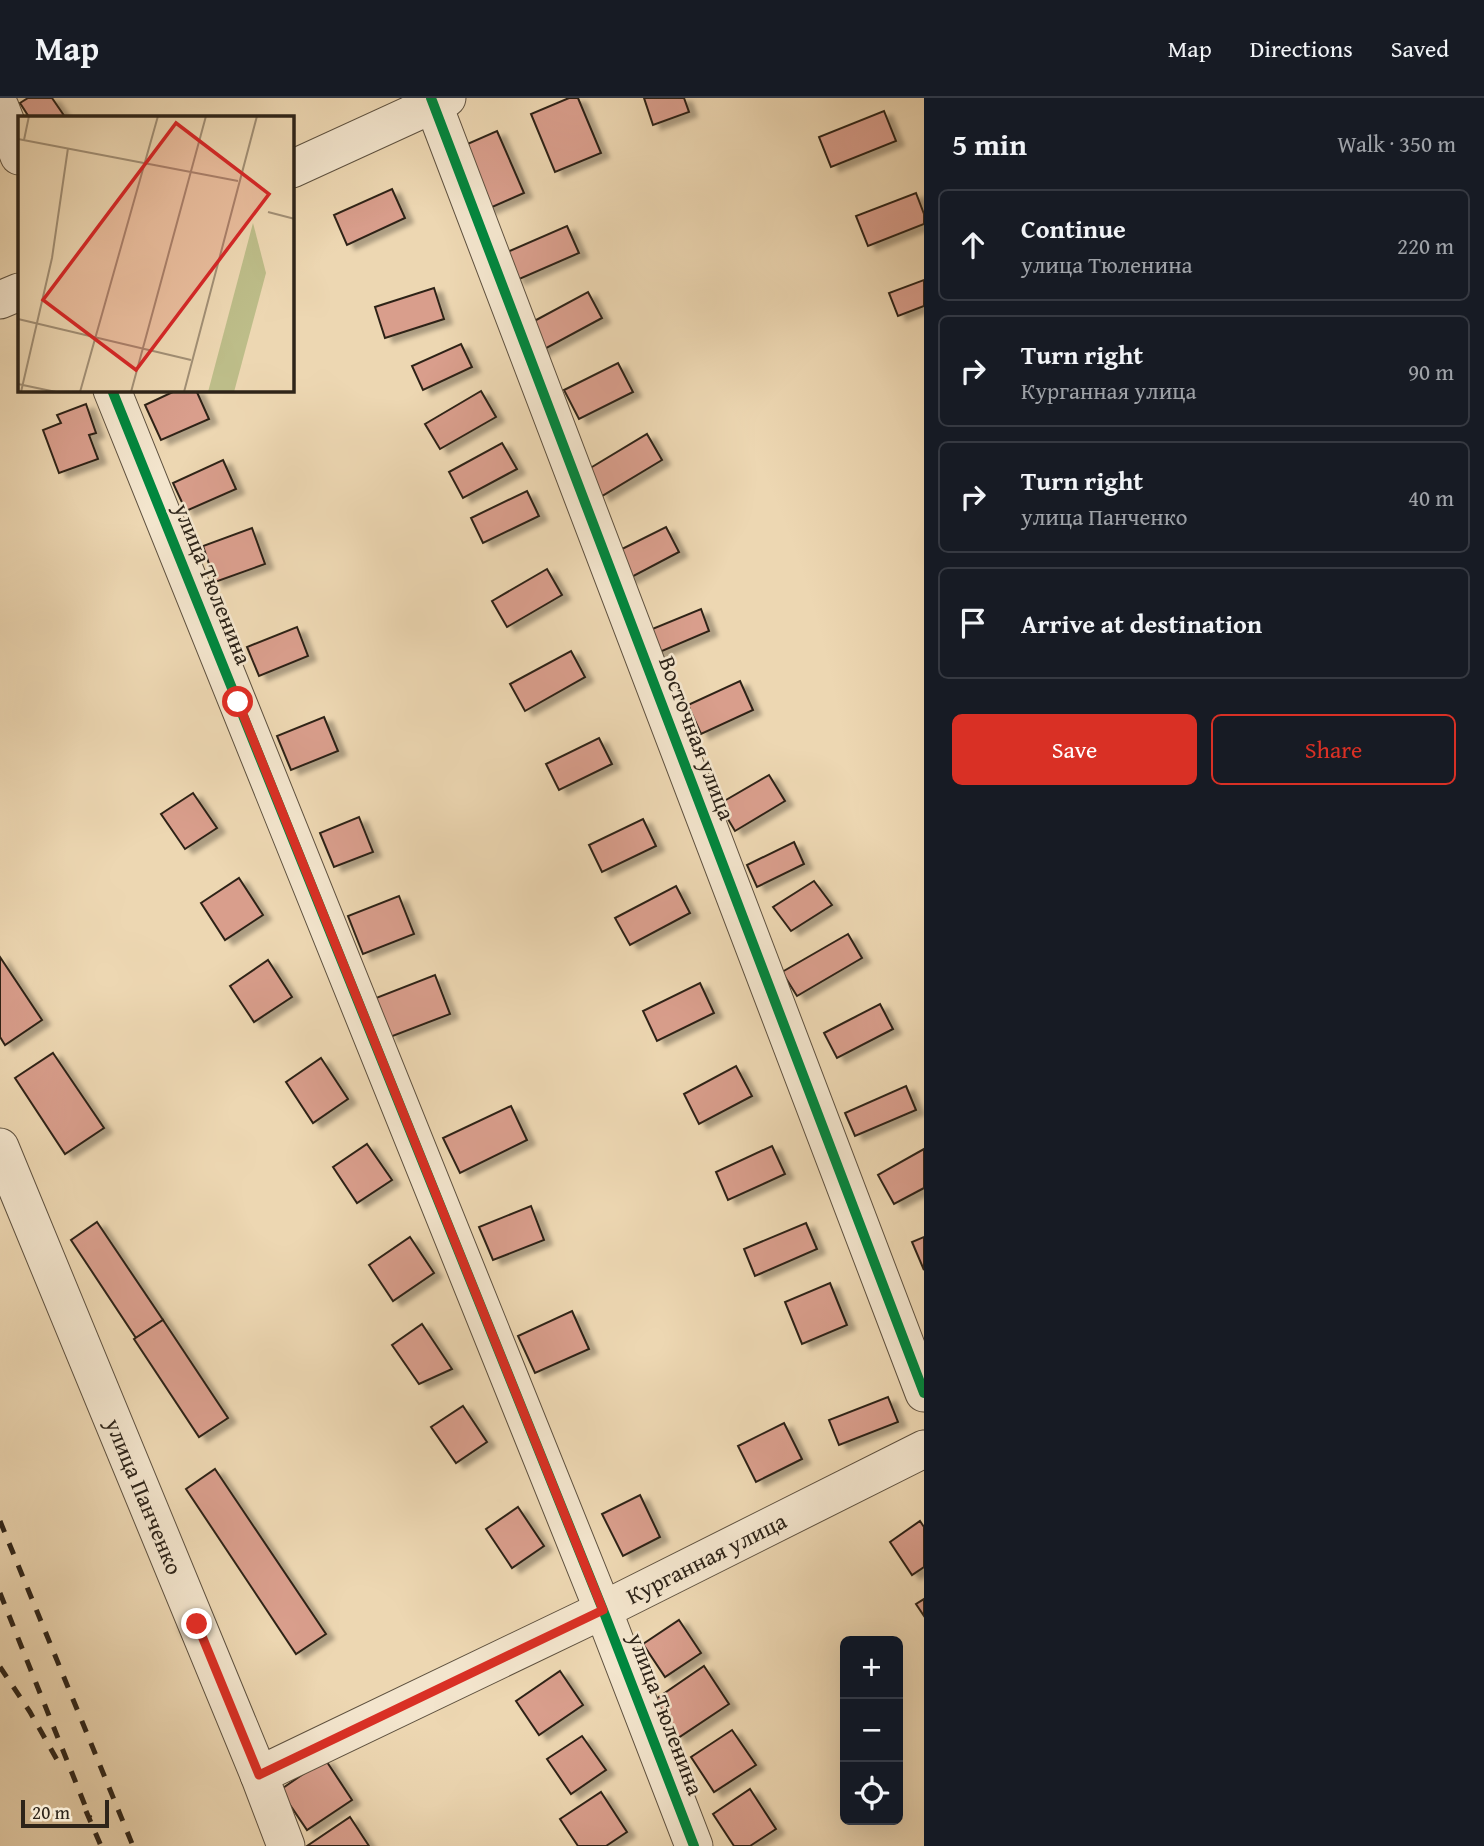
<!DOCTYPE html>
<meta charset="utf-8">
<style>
:root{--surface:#171b24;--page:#20242c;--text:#f1f3f6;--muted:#9ea1a6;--line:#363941;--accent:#d93025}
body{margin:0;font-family:"Gentium Book Plus",serif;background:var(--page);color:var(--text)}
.controls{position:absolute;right:21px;bottom:21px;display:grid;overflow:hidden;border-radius:10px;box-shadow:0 7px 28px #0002}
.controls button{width:63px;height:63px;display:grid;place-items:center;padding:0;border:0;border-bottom:2px solid var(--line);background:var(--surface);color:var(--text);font:35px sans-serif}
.scale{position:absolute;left:21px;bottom:18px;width:88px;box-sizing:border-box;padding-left:7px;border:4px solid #2e2419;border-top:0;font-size:19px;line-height:24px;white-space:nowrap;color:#2e2419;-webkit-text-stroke:5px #f3e5cd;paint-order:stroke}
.stop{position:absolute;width:21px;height:21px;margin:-16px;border:5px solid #d93025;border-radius:50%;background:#fff}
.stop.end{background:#d93025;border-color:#fff;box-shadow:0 2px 7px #0008}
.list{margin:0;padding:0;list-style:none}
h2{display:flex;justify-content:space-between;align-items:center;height:91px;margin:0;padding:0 28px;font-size:30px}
h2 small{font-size:23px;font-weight:400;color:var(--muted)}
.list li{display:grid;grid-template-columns:46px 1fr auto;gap:21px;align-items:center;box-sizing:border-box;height:112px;margin:0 14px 14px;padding:0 14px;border:2px solid var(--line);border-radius:10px}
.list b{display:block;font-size:26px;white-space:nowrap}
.list p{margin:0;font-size:23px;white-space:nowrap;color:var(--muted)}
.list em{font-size:23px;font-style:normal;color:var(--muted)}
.actions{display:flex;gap:14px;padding:21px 28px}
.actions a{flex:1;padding:16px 0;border:2px solid var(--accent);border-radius:10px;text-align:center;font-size:24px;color:var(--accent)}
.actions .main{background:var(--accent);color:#fff}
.icon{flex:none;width:38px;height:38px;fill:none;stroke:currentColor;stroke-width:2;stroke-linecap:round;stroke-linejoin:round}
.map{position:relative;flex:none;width:924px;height:1748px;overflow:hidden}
header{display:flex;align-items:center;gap:42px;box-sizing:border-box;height:98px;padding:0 35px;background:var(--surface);border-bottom:2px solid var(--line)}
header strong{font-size:33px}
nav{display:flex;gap:38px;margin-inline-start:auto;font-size:24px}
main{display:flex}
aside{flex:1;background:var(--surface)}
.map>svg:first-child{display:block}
.building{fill:#d99e8c;stroke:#2e2419;stroke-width:2;filter:url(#shadow)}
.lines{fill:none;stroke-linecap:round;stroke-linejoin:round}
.minor-casing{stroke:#5e513f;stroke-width:39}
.minor{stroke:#f3e5cd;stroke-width:37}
.rail{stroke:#2e2419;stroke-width:5;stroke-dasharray:12 12;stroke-linecap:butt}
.cycleway-casing{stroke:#f3e5cd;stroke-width:15}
.cycleway{stroke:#00873e;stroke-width:10}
.route{stroke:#d93025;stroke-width:9}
.labels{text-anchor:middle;stroke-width:5;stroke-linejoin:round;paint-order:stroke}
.street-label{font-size:23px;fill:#2e2419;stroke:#f3e5cd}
.inset-road{fill:none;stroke:#a18f75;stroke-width:2}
.view{fill:#d62828;fill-opacity:0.15;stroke:#d62828;stroke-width:3.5}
.inset-edge{fill:none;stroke:#2e2419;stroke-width:3.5}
</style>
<header>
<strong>Map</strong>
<nav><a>Map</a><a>Directions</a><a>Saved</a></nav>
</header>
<main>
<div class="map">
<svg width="924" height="1748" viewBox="0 0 924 1748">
<defs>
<filter id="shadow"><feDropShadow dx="8" dy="4.5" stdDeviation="2" flood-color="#0004"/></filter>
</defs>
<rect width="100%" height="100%" fill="#edd7b2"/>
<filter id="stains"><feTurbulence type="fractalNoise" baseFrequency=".00286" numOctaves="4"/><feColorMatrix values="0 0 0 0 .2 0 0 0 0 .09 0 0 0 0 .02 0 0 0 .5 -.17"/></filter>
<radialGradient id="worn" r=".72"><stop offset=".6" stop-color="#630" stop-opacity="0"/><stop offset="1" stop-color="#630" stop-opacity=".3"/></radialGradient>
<g class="building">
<polygon points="28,0 52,0 65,19 29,19 20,5"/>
<polygon points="569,0 578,0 601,55 555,74 531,16"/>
<polygon points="644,0 684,0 689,14 653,27"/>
<polygon points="884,13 896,43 831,69 819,39"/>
<polygon points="497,33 524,95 483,113 456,51"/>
<polygon points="392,91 405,120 347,147 334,117"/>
<polygon points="916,95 924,116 924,126 868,148 856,118"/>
<polygon points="567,128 579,155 517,182 505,155"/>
<polygon points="924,182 924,208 898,218 889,195"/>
<polygon points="434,190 444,221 385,240 375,209"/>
<polygon points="588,194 602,220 539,254 525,228"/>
<polygon points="461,246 472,269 423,292 412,268"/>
<polygon points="618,265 633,294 579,321 564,292"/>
<polygon points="177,292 196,292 209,321 161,342 145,307"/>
<polygon points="481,293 496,319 440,351 425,326"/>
<polygon points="86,306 96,335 89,337 98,361 59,375 43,332 61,325 57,317"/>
<polygon points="647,336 662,362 602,398 587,372"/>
<polygon points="502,345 517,371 463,400 449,374"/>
<polygon points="223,362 236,391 186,413 173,385"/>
<polygon points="527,393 539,418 483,445 471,420"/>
<polygon points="666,429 679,454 624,483 610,457"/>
<polygon points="252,430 265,466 215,484 203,448"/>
<polygon points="547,471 562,497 507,529 492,503"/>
<polygon points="701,511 709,533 655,556 645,534"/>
<polygon points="297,529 308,558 259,578 247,549"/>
<polygon points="571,553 585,579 525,613 510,586"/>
<polygon points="740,583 753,612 701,636 688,607"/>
<polygon points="324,619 338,653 291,672 277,638"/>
<polygon points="599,640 612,666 559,692 546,666"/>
<polygon points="769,677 785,703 735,733 719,706"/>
<polygon points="193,695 217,730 185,751 161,716"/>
<polygon points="359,719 373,754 334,769 320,735"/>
<polygon points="643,721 656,748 602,774 589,747"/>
<polygon points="794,744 804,766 757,789 747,767"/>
<polygon points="239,780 263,817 225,842 201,805"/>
<polygon points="814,783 832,807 791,833 773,809"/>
<polygon points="676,788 690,815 630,847 615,820"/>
<polygon points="399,798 414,836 363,856 348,818"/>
<polygon points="848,836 862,860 797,898 782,874"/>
<polygon points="0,859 42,922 5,947 0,939"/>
<polygon points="268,862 292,899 254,924 230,888"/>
<polygon points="435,877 450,916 390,939 376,900"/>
<polygon points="700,885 714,915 657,943 643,913"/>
<polygon points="880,906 893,931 837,960 824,935"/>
<polygon points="53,955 104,1030 65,1056 15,980"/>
<polygon points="321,960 348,1001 313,1025 286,984"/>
<polygon points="736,968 752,998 699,1026 684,996"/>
<polygon points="906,988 916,1012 855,1038 845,1015"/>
<polygon points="511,1008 527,1042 460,1075 443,1040"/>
<polygon points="367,1046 392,1082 357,1105 333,1069"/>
<polygon points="772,1048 785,1076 728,1102 716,1074"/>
<polygon points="924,1051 924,1090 894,1106 878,1077"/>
<polygon points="531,1108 544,1142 493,1162 479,1129"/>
<polygon points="97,1124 163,1222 136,1240 71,1142"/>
<polygon points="806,1125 817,1151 755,1178 744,1151"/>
<polygon points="410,1139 434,1175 393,1203 369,1167"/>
<polygon points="924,1139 924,1172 912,1144"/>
<polygon points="830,1185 847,1227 802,1246 785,1204"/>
<polygon points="572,1213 589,1251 535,1275 518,1238"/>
<polygon points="163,1222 228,1320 199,1339 134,1241"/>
<polygon points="422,1226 452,1271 419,1286 392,1247"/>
<polygon points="888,1299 898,1324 839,1347 829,1322"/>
<polygon points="463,1308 487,1344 456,1365 431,1329"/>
<polygon points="784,1325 802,1361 756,1384 738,1348"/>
<polygon points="215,1371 326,1536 296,1556 186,1391"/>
<polygon points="640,1397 660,1439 623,1458 602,1416"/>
<polygon points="518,1409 544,1448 512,1470 486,1431"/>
<polygon points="920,1423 924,1429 924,1469 912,1477 890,1444"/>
<polygon points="924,1501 924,1518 916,1506"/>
<polygon points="679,1522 701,1555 665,1579 643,1546"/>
<polygon points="704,1568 729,1606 678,1640 653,1603"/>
<polygon points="560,1573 583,1607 539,1637 516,1603"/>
<polygon points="732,1632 756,1667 714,1694 691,1659"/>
<polygon points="582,1638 606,1672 571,1696 547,1661"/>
<polygon points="325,1661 352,1702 307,1732 280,1692"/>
<polygon points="750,1691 776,1731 750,1748 734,1748 713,1716"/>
<polygon points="601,1694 627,1734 606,1748 578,1748 560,1721"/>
<polygon points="350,1719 369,1748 307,1748"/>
</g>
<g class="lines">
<defs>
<g id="minor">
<polyline points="431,0 924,1295"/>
<polyline points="0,9 19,58"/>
<polyline points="292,71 447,0"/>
<polyline points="0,202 19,194"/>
<polyline points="112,292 603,1512 694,1748"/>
<path id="s1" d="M0,1049L259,1677L286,1748"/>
<path id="s2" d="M259,1677L603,1512L924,1351"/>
</g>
</defs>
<use href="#minor" class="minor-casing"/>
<use href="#minor" class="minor"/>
<g class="rail">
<polyline points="0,1423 133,1748"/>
<polyline points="0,1495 90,1720"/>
<polyline points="0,1569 30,1614 60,1667"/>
<polyline points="86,1713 101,1748"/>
</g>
<defs>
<g id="cycleway">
<polyline points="431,0 924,1295"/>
<polyline points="112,292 603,1512 694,1748"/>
</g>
</defs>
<use href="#cycleway" class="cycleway-casing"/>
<use href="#cycleway" class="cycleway"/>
</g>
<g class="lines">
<polyline class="route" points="197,1526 259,1677 603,1512 238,604"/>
</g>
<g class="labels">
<g class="street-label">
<text transform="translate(213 486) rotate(68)" y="8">улица Тюленина</text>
<text transform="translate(697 640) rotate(69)" y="8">Восточная улица</text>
<text dy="8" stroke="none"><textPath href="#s1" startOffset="378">улица Панченко</textPath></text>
<text dy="8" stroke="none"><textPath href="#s2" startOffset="497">Курганная улица</textPath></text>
<text transform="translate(666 1616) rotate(69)" y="8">улица Тюленина</text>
</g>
</g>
<g transform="translate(18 18)">
<rect width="276" height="276" fill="#edd7b2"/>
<path d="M235,107L248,157L216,276H190Z" fill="#bdbd89"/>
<path class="inset-road" d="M0,23L220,65M6,24L11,0M250,96L277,103M0,203L173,244M0,268L38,276M3,276L34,142L50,32M62,276L140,0M113,276L188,0M166,276L239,0"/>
<path class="view" d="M158,7L251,78L118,254L25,184Z"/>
<rect width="276" height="276" class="inset-edge"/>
</g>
<rect width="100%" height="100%" filter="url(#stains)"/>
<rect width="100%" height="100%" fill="url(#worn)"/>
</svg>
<div class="controls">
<button>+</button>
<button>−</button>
<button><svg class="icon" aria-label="locate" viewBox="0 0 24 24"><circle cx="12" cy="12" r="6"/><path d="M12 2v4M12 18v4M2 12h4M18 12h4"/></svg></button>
</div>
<div class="scale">20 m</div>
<div class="stop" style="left:238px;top:604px"></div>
<div class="stop end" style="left:197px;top:1526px"></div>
</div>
<aside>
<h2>5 min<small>Walk · 350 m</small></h2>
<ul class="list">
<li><svg class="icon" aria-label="ahead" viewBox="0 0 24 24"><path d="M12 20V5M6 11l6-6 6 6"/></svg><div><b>Continue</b><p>улица Тюленина</p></div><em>220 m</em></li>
<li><svg class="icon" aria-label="right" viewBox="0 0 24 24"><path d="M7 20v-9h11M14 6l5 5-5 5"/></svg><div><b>Turn right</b><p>Курганная улица</p></div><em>90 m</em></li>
<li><svg class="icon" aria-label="right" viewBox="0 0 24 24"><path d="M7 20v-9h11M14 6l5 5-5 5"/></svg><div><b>Turn right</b><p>улица Панченко</p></div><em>40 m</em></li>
<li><svg class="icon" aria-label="arrive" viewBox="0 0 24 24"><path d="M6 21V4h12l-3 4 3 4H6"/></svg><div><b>Arrive at destination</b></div></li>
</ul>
<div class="actions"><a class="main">Save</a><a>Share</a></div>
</aside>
</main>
